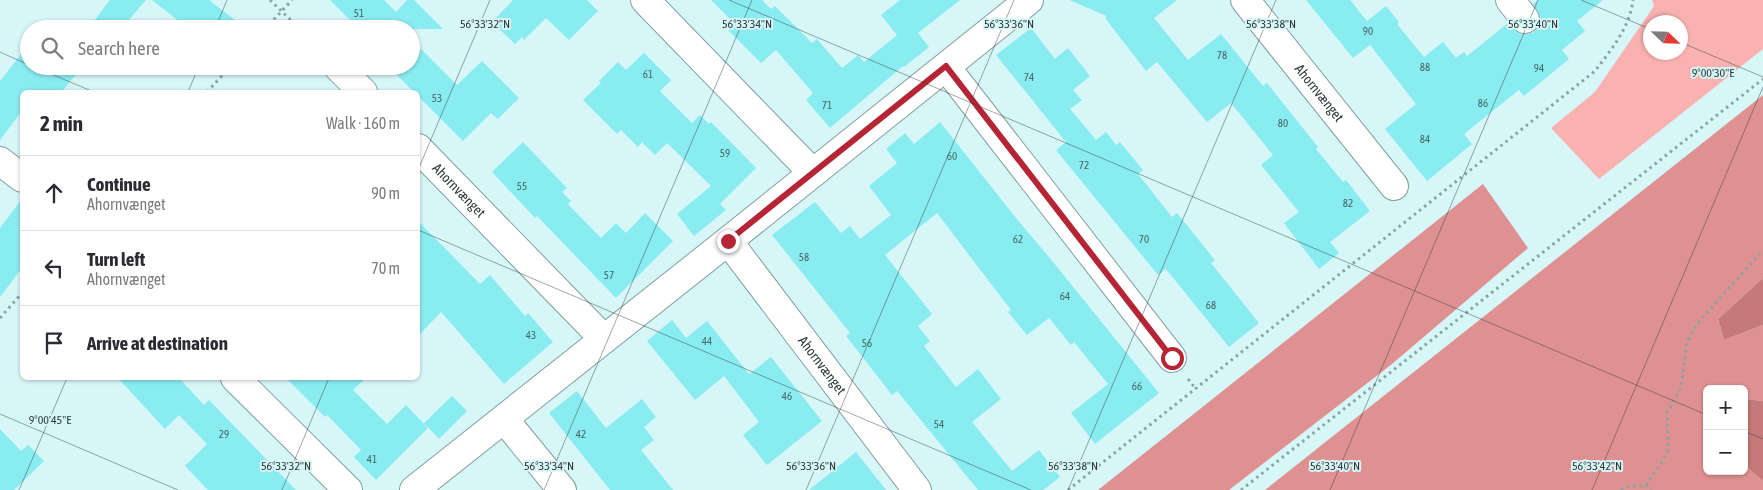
<!DOCTYPE html>
<meta charset="utf-8">
<style>
:root{--surface:#fff;--page:#f7f7f7;--text:#2b2b33;--muted:#7c7c81;--line:#e1e1e2}
body{margin:0;font-family:"Asap Condensed",sans-serif;background:var(--page);color:var(--text)}
.controls{position:absolute;right:15px;bottom:15px;display:grid;overflow:hidden;border-radius:8px;box-shadow:0 1px 4px #0004}
.controls button{width:45px;height:45px;display:grid;place-items:center;padding:0;border:0;border-bottom:1px solid var(--line);background:var(--surface);color:var(--text);font:25px sans-serif}
.compass{position:absolute;left:1643px;top:15px;width:45px;height:45px;border-radius:50%;background:var(--surface);box-shadow:0 1px 4px #0004;rotate:113deg}
.stop{position:absolute;width:15px;height:15px;margin:-11px;border:4px solid #b62535;border-radius:50%;background:#fff}
.stop.end{background:#b62535;border-color:#fff;box-shadow:0 1px 5px #0008}
.list{margin:0;padding:0;list-style:none}
h2{display:flex;justify-content:space-between;align-items:center;height:65px;margin:0;padding:0 20px;font-size:21px}
h2 small{font-size:16px;font-weight:400;color:var(--muted)}
.list li{display:grid;grid-template-columns:32px 1fr auto;gap:15px;align-items:center;box-sizing:border-box;height:75px;padding:0 20px;border-top:1px solid var(--line)}
.list b{display:block;font-size:19px;white-space:nowrap}
.list p{margin:0;font-size:16px;white-space:nowrap;color:var(--muted)}
.list em{font-size:16px;font-style:normal;color:var(--muted)}
.icon{flex:none;width:28px;height:28px;fill:none;stroke:currentColor;stroke-width:2;stroke-linecap:round;stroke-linejoin:round}
.map{position:relative;flex:none;width:1763px;height:490px;overflow:hidden}
.search{position:absolute;background:var(--surface);box-shadow:0 1px 4px #0004;left:20px;top:20px;width:400px;height:55px;display:flex;align-items:center;gap:12px;box-sizing:border-box;padding:0 18px;border-radius:28px;color:var(--muted);font-size:19px}
.panel{position:absolute;background:var(--surface);box-shadow:0 1px 4px #0004;left:20px;top:90px;width:400px;height:290px;border-radius:8px}
.map>svg:first-child{display:block}
.green{fill:#f9b2b0;fill-rule:evenodd}
.forest{fill:#de9190}
.water{fill:#c57a79}
.building{fill:#89ecf1}
.lines{fill:none;stroke-linecap:round;stroke-linejoin:round}
.minor-casing{stroke:#829fa0;stroke-width:30}
.path{stroke:#8ba1a3;stroke-width:3;stroke-dasharray:2.5 4;stroke-linecap:butt}
.minor{stroke:#fff;stroke-width:28}
.route{stroke:#b62535;stroke-width:6}
.ticks{fill:none;stroke:#2e3a3b;stroke-width:1;stroke-opacity:0.45}
.labels{text-anchor:middle;stroke-width:4;stroke-linejoin:round;paint-order:stroke}
.number-label{font-size:11px;fill:#456668}
.street-label{font-size:14px;fill:#2e3a3b;stroke:#d7f6f8}
.ticks-label{font-size:12px;text-anchor:middle;fill:#2e3a3b;stroke:#d7f6f8;stroke-width:4;stroke-linejoin:round;paint-order:stroke}
</style>
<div class="map">
<svg width="1763" height="490" viewBox="0 0 1763 490">
<rect width="100%" height="100%" fill="#d7f6f8"/>
<path class="green" d="M1652,0H1763V49L1599,179L1551,128L1595,92L1654,6ZM1650,22H1680V52H1650Z"/>
<g class="forest">
<polygon points="1763,95 1763,278 1718,319 1724,340 1763,325 1763,401 1744,399 1744,389 1707,389 1707,414 1704,418 1707,433 1707,471 1744,471 1744,465 1763,481 1763,490 1265,490"/>
<polygon points="1483,184 1528,248 1392,364 1229,490 1098,490"/>
</g>
<g class="water">
<polygon points="1763,278 1763,325 1724,340 1718,319"/>
<polygon points="1744,399 1763,401 1763,481 1744,465"/>
</g>
<g class="building">
<polygon points="110,0 146,0 121,29 88,29"/>
<polygon points="152,0 209,0 240,24 237,29 189,29"/>
<polygon points="330,0 384,0 396,12 407,0 414,0 443,29 359,29"/>
<polygon points="513,0 587,0 598,11 569,40 546,18 524,40 522,37 515,44 492,22"/>
<polygon points="711,0 762,0 771,9 775,6 812,43 817,39 842,68 858,55 864,62 897,35 881,15 900,0 960,0 918,33 929,47 904,67 903,66 830,128 806,100 813,93 776,50 761,63 728,30 735,24"/>
<polygon points="1069,0 1177,0 1154,18 1188,60 1221,34 1263,86 1267,83 1318,147 1316,149 1343,182 1346,180 1370,211 1330,242 1339,253 1319,269 1284,223 1299,212 1261,165 1273,155 1231,103 1207,122 1157,62 1146,71 1105,18 1107,16"/>
<polygon points="1306,0 1350,0 1367,21 1386,6 1399,22 1397,24 1424,57 1443,42 1456,58 1464,52 1467,56 1508,23 1520,34 1528,34 1534,32 1539,25 1540,17 1533,4 1538,0 1603,0 1577,21 1585,31 1562,50 1569,59 1524,96 1519,90 1464,134 1472,144 1427,181 1385,129 1416,104 1370,45 1353,58"/>
<polygon points="1031,28 1055,59 1068,48 1090,76 1073,90 1082,100 1070,109 1096,140 1106,132 1116,145 1120,142 1143,170 1138,174 1172,217 1177,213 1215,260 1211,263 1259,323 1229,347 1166,269 1158,275 1056,150 1066,142 996,55"/>
<polygon points="29,44 29,66 63,66 75,75 62,92 22,92 22,111 0,140 0,81"/>
<polygon points="421,49 457,85 482,61 519,98 498,119 491,113 463,141 418,96 418,92 414,92 396,74 404,66 411,66 411,59"/>
<polygon points="644,53 671,80 660,91 692,123 700,115 709,124 711,122 756,168 720,204 726,210 694,236 677,214 711,186 667,143 655,155 642,142 638,147 621,130 617,134 583,100 601,83 599,81 618,62 626,70"/>
<polygon points="940,122 1016,218 1049,257 1159,393 1095,444 1071,413 1108,384 1074,342 1071,345 1049,318 1027,335 1008,312 1011,310 937,213 885,255 932,314 918,326 930,341 924,346 956,387 978,369 1001,399 972,422 1012,471 1039,450 1060,477 1043,490 978,490 897,391 892,395 846,336 850,333 772,235 815,202 841,233 850,226 860,239 891,215 869,186 897,163 886,149 905,133 914,144"/>
<polygon points="523,142 567,188 562,192 571,201 568,204 601,238 616,223 626,233 645,213 673,241 616,298 537,216 535,218 492,172"/>
<polygon points="22,199 22,268 0,297 0,228"/>
<polygon points="418,221 480,284 490,275 525,316 528,313 553,342 504,384 441,312 418,336"/>
<polygon points="672,320 686,338 707,321 749,374 771,357 822,421 767,465 743,435 759,422 724,376 695,400 647,341"/>
<polygon points="118,378 179,378 204,405 209,400 296,490 208,490 185,466 207,444 179,415 165,429"/>
<polygon points="286,378 366,378 353,390 387,424 406,405 428,428 376,480 354,457 361,450 327,415 325,417"/>
<polygon points="577,391 606,428 642,399 656,417 644,427 654,440 641,450 673,490 610,490 549,413"/>
<polygon points="452,396 467,411 439,439 424,423"/>
<polygon points="0,429 21,451 28,445 44,461 14,490 0,490"/>
<polygon points="856,452 886,490 809,490"/>
</g>
<g class="lines">
<defs>
<g id="minor">
<polyline points="645,0 813,173"/>
<path id="s1" d="M1245,0L1394,186"/>
<polyline points="1510,0 1525,19"/>
<polyline points="337,66 363,92"/>
<polyline points="946,67 1172,358"/>
<path id="s2" d="M418,148L604,339"/>
<polyline points="0,161 22,178"/>
<path id="s3" d="M728,241L917,490"/>
<polyline points="235,378 348,490"/>
<polyline points="504,419 562,490"/>
<polyline points="414,490 728,241 1029,0"/>
</g>
</defs>
<use href="#minor" class="minor-casing"/>
<g class="path">
<polyline points="270,0 300,29"/>
<polyline points="265,29 292,0"/>
<polyline points="207,92 231,66"/>
<polyline points="0,318 22,293"/>
<polyline points="1188,379 1196,389"/>
<polyline points="1646,485 1663,460 1668,450 1667,413 1681,388 1687,342 1697,324 1763,250"/>
<path d="M1068,490L1595,71C1611,50 1630,27 1633,0"/>
<polyline points="1241,490 1763,79"/>
<polyline points="1621,490 1625,487 1646,485 1651,490"/>
</g>
<use href="#minor" class="minor"/>
</g>
<g class="lines">
<polyline class="route" points="728,241 946,66 1172,358"/>
</g>
<path class="ticks" d="M729,0L1707,415M1581,0L1650,29M215,29L227,0M1680,42L1763,77M0,52L29,65M32,66L94,92M188,92L199,66M418,170L490,0M418,230L1031,490M0,414L178,490M1744,431L1763,439M19,490L67,378M282,490L329,378M544,490L752,0M806,490L1014,0M1068,490L1276,0M1330,490L1538,0M1592,490L1763,87"/>
<g class="labels">
<g class="number-label">
<text x="359" y="17">51</text>
<text x="1368" y="35">90</text>
<text x="1222" y="59">78</text>
<text x="1425" y="71">88</text>
<text x="1539" y="72">94</text>
<text x="648" y="78">61</text>
<text x="1029" y="81">74</text>
<text x="437" y="102">53</text>
<text x="1483" y="107">86</text>
<text x="827" y="109">71</text>
<text x="1283" y="127">80</text>
<text x="1425" y="143">84</text>
<text x="725" y="157">59</text>
<text x="952" y="160">60</text>
<text x="1084" y="169">72</text>
<text x="522" y="190">55</text>
<text x="1348" y="207">82</text>
<text x="1018" y="243">62</text>
<text x="1144" y="243">70</text>
<text x="804" y="261">58</text>
<text x="609" y="279">57</text>
<text x="1065" y="300">64</text>
<text x="1211" y="309">68</text>
<text x="531" y="339">43</text>
<text x="707" y="345">44</text>
<text x="867" y="347">56</text>
<text x="1137" y="390">66</text>
<text x="787" y="400">46</text>
<text x="939" y="428">54</text>
<text x="224" y="438">29</text>
<text x="581" y="438">42</text>
<text x="372" y="463">41</text>
</g>
<g class="street-label">
<text dy="5" stroke="none"><textPath href="#s1" startOffset="119">Ahornvænget</textPath></text>
<text dy="5" stroke="none"><textPath href="#s2" startOffset="59">Ahornvænget</textPath></text>
<text dy="5" stroke="none"><textPath href="#s3" startOffset="156">Ahornvænget</textPath></text>
</g>
</g>
<g class="ticks-label">
<text x="485" y="28">56°33'32"N</text>
<text x="747" y="28">56°33'34"N</text>
<text x="1009" y="28">56°33'36"N</text>
<text x="1271" y="28">56°33'38"N</text>
<text x="1533" y="28">56°33'40"N</text>
<text x="1713" y="77">9°00'30"E</text>
<text x="50" y="424">9°00'45"E</text>
<text x="286" y="470">56°33'32"N</text>
<text x="549" y="470">56°33'34"N</text>
<text x="811" y="470">56°33'36"N</text>
<text x="1073" y="470">56°33'38"N</text>
<text x="1335" y="470">56°33'40"N</text>
<text x="1597" y="470">56°33'42"N</text>
</g>
</svg>
<div class="controls">
<button>+</button>
<button>−</button>
</div>
<svg class="compass" viewBox="-18 -18 36 36"><path d="M0-13l5 13h-10z" fill="#e53935"/><path d="M0 13l5-13h-10z" fill="#7c7c81"/></svg>
<div class="stop" style="left:1172px;top:358px"></div>
<div class="stop end" style="left:728px;top:241px"></div>
<div class="search"><svg class="icon" aria-label="search" viewBox="0 0 24 24"><circle cx="10" cy="10" r="6"/><path d="M15 15l6 6"/></svg>Search here</div>
<section class="panel">
<h2>2 min<small>Walk · 160 m</small></h2>
<ul class="list">
<li><svg class="icon" aria-label="ahead" viewBox="0 0 24 24"><path d="M12 20V5M6 11l6-6 6 6"/></svg><div><b>Continue</b><p>Ahornvænget</p></div><em>90 m</em></li>
<li><svg class="icon" aria-label="left" viewBox="0 0 24 24"><path d="M17 20v-9H6M10 6l-5 5 5 5"/></svg><div><b>Turn left</b><p>Ahornvænget</p></div><em>70 m</em></li>
<li><svg class="icon" aria-label="arrive" viewBox="0 0 24 24"><path d="M6 21V4h12l-3 4 3 4H6"/></svg><div><b>Arrive at destination</b></div></li>
</ul>
</section>
</div>
